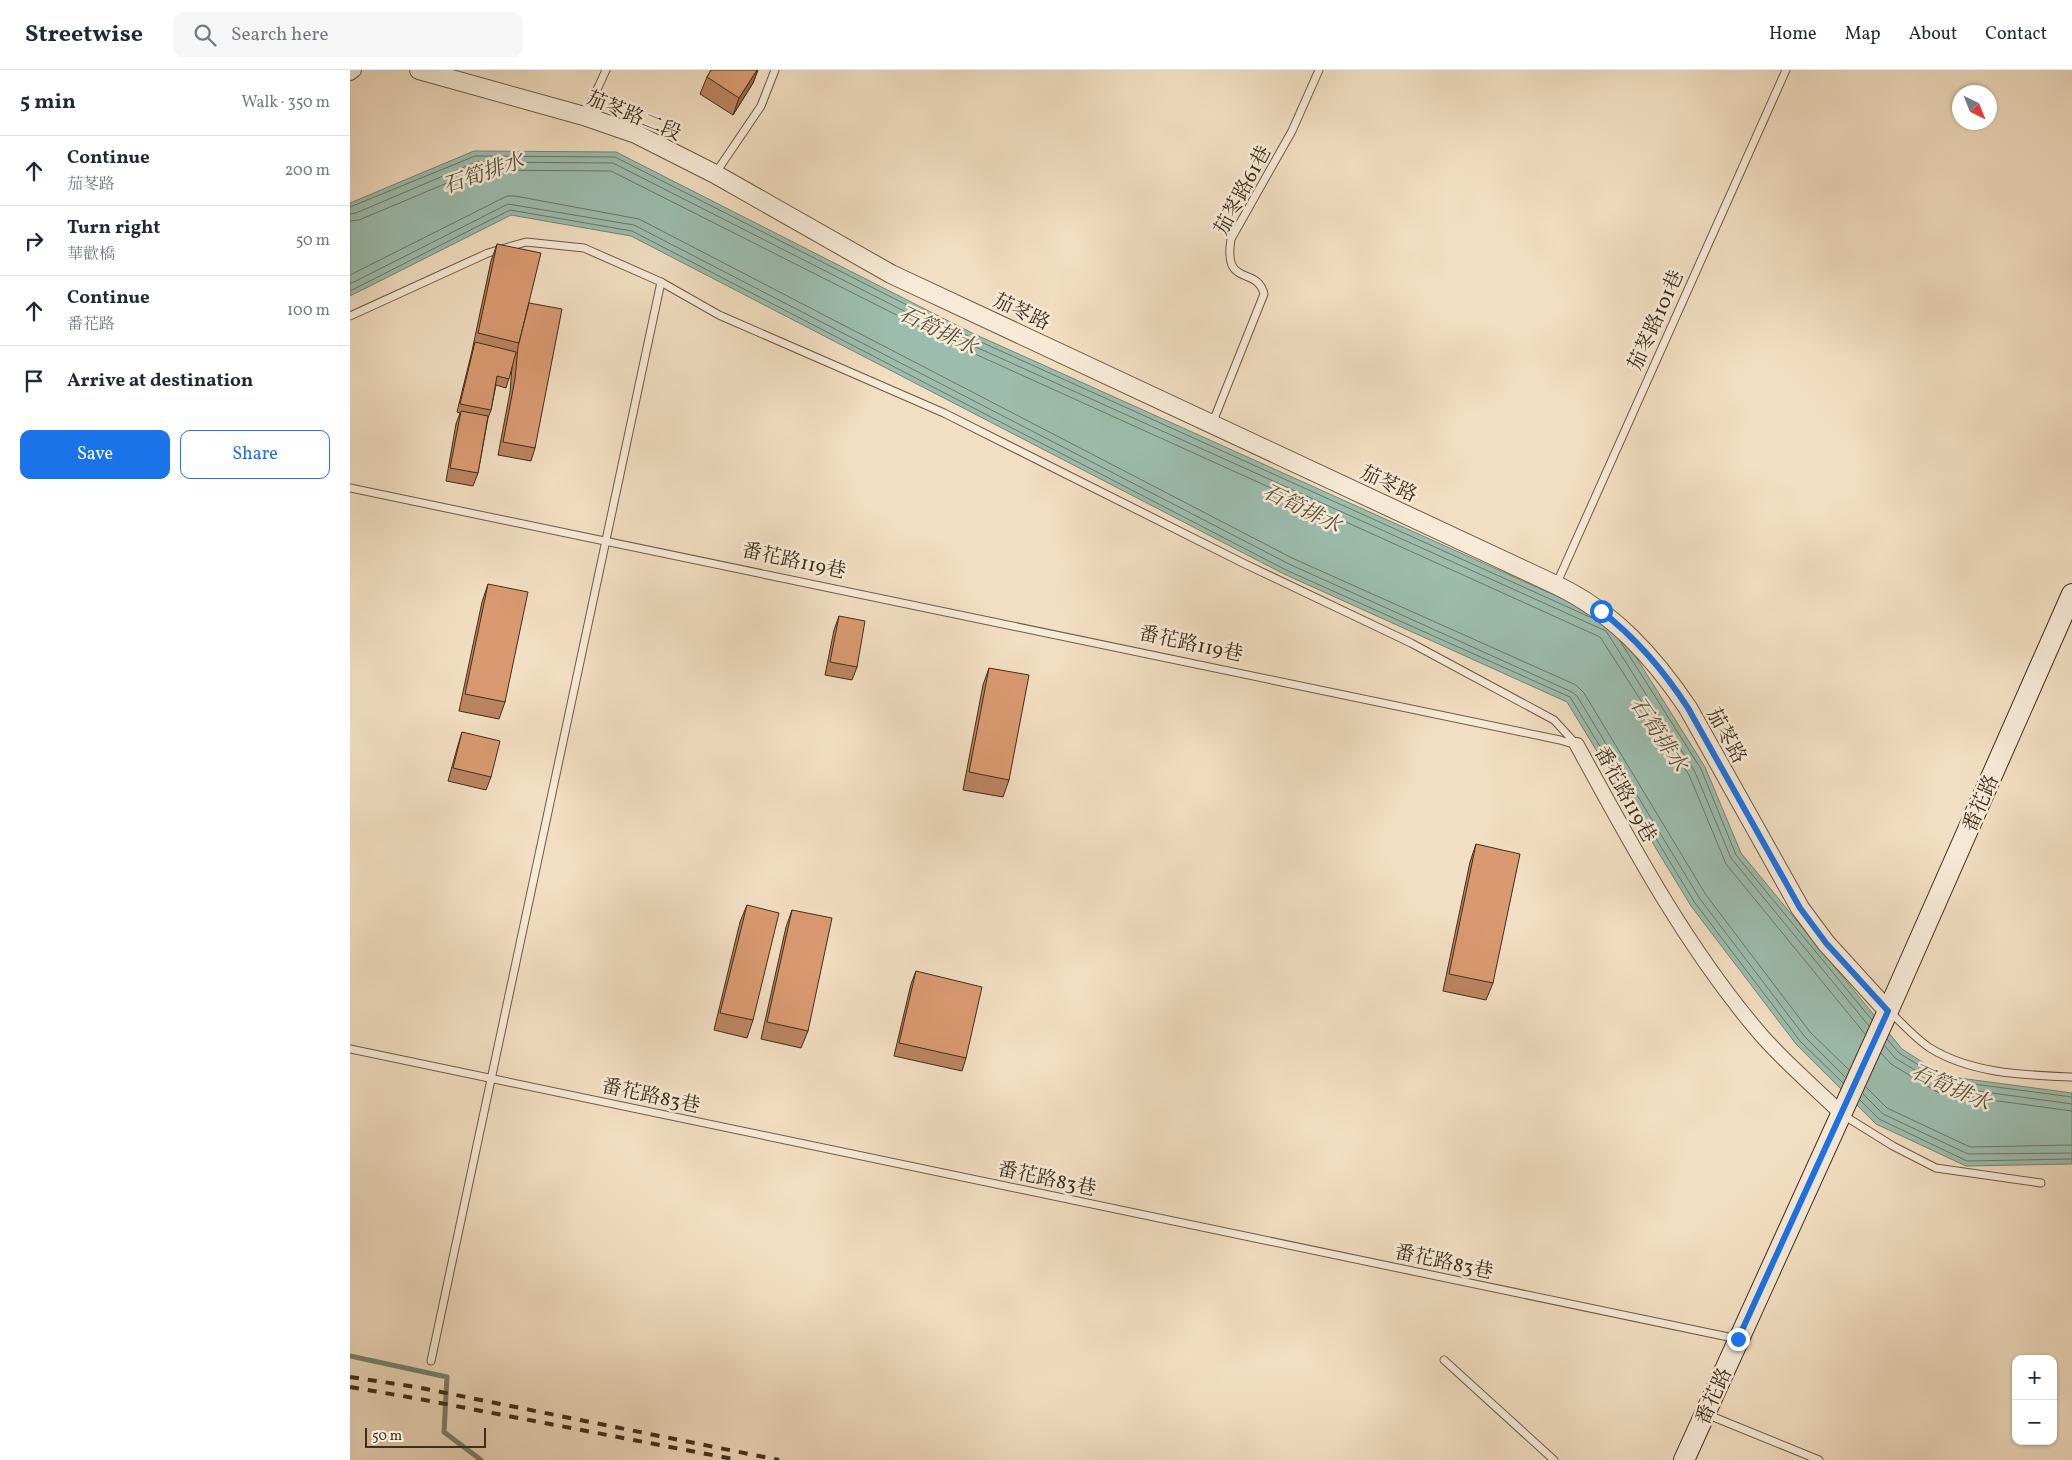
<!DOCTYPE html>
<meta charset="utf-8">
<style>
:root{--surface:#fff;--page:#f6f6f7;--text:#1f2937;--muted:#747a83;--line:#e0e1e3;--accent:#1a73e8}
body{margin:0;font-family:Vollkorn,"Noto Serif TC",serif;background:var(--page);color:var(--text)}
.controls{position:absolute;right:15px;bottom:15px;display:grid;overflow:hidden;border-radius:10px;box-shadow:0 1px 4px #0004}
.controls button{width:45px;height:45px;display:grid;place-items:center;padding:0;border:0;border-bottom:1px solid var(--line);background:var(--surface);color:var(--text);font:25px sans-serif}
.compass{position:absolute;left:1602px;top:15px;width:45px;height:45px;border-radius:50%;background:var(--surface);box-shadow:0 1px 4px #0004;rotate:137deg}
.scale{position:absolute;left:15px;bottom:12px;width:121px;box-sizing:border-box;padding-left:5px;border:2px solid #3f2e1a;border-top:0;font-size:14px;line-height:18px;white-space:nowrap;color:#3f2e1a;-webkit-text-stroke:4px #f7ead7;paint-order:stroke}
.stop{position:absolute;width:15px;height:15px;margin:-11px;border:4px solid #1a73e8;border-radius:50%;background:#fff}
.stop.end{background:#1a73e8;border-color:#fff;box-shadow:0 1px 5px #0008}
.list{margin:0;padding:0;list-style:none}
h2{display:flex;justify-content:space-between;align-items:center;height:65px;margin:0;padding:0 20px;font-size:21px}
h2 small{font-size:16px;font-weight:400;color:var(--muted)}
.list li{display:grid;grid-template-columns:32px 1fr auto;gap:15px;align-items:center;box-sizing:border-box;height:70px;padding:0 20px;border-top:1px solid var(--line)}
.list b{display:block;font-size:19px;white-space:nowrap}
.list p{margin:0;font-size:16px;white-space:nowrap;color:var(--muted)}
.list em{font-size:16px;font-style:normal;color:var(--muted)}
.actions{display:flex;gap:10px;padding:15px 20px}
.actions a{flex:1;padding:11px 0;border:1px solid var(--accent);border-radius:10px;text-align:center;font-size:18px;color:var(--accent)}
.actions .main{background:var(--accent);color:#fff}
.icon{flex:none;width:28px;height:28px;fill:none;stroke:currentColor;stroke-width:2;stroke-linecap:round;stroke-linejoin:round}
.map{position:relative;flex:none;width:1722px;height:1390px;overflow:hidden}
header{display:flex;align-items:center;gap:30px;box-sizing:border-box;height:70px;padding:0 25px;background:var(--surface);border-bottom:1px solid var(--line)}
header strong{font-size:24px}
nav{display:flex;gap:28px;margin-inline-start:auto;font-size:18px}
.search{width:350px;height:45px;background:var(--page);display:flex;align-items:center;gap:12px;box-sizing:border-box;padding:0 18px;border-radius:10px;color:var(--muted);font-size:19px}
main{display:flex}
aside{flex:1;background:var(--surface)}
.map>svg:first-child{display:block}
.water{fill:#9cbdae;stroke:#778473}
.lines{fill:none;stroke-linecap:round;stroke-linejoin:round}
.shore{stroke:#6e7664;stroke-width:1}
.stream{stroke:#778473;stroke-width:5}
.service-casing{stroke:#6c5a44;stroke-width:9}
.minor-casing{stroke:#6c5a44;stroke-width:16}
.tertiary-casing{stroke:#6c5a44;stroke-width:20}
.secondary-casing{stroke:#3f2e1a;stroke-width:22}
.service{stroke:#f7ead7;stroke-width:7}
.minor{stroke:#f7ead7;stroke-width:14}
.tertiary{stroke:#f7ead7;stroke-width:18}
.secondary{stroke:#f7ead7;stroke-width:20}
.rail{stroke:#3f2e1a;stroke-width:4;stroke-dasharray:9 9;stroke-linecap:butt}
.wall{fill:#bb8461;stroke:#3f2e1a}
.shaded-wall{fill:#996c4f;stroke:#3f2e1a}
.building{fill:#da9a71;stroke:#3f2e1a}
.route{stroke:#1a73e8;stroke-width:6}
.labels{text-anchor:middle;stroke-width:5;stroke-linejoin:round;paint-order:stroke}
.street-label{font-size:20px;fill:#3f2e1a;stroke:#f7ead7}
.water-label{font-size:21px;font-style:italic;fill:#56523f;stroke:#f7ead7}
</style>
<header>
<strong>Streetwise</strong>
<div class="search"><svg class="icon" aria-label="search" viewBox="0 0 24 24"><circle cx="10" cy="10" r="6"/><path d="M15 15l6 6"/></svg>Search here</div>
<nav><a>Home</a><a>Map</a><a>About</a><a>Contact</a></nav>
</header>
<main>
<aside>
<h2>5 min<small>Walk · 350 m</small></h2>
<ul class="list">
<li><svg class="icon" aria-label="ahead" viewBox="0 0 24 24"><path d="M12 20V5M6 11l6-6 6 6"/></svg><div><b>Continue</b><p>茄苳路</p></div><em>200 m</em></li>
<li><svg class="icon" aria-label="right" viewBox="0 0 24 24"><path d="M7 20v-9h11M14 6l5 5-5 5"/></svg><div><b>Turn right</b><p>華歡橋</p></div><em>50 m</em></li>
<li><svg class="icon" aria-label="ahead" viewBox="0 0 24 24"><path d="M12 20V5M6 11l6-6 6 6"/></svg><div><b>Continue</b><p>番花路</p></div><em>100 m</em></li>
<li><svg class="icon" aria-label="arrive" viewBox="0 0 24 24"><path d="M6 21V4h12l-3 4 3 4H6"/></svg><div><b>Arrive at destination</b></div></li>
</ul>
<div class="actions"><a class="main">Save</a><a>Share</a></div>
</aside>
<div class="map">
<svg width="1722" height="1390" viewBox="0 0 1722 1390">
<rect width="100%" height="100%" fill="#f2dec2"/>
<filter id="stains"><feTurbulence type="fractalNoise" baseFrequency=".004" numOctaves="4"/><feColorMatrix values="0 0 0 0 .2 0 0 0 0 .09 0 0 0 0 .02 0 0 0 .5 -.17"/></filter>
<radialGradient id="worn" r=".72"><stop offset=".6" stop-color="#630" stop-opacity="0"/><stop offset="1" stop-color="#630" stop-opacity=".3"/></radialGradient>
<polygon class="water" points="124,81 266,82 622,263 1264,552 1355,697 1391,783 1552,979 1594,1006 1722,1023 1722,1094 1616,1096 1526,1054 1446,974 1341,836 1217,632 934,504 281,166 161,145 0,226 0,133"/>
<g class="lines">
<g class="shore">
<polyline points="0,137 125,86 265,87 620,267 1242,548"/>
<polyline points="0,144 6,143 126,92 263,93 617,273 1256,561 1345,702 1381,788 1519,956"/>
<polyline points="0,151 9,150 128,100 261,101 614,279 1250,567 1339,705 1376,794 1515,964"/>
<polyline points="0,205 157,126 165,126 289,149 942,488 1226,615 1234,623 1356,825 1460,962 1499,1000"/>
<polyline points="0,214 158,134 284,155 939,494 1222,622 1227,626 1350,829 1455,967 1495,1007"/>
<polyline points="0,221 160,140 282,161 936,500 1220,627 1345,833 1450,971 1493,1013"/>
<polyline points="1270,571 1351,699 1386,785 1522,950"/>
<polyline points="1537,969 1549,983 1593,1010 1722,1027"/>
<polyline points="1535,976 1545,988 1591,1016 1722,1034"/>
<polyline points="1531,983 1541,994 1589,1023 1722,1041"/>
<polyline points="1516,1017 1537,1038 1620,1077 1722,1075"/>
<polyline points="1513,1024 1533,1044 1618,1084 1722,1083"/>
<polyline points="1510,1030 1529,1049 1617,1091 1722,1089"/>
</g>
<polyline class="stream" points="0,1286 97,1307 94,1362 131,1390"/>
<defs>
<g id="service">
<polyline points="235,46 256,0"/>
<polyline points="365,104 411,36 425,0"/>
<polyline points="0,246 138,183 176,172 234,178 311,212 369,245 594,343 893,493 1061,573 1204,650 1227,675"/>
<path d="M862,354L914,224C907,195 873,219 881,169L942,61L969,0"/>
<polyline points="0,418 1210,670 1226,675"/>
<polyline points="1206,515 1436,0"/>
<path d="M1540,942C1553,954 1566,969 1580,978C1622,1004 1675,1005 1722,1007"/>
<polyline points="0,979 1388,1269"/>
<polyline points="1493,1045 1543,1076 1586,1098 1691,1113"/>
<polyline points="1094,1290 1204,1390"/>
<polyline points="81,1291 311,212"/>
<polyline points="1356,1344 1469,1390"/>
</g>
<g id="minor">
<polyline points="0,3 4,0"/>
<path d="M1227,675C1282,776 1337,879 1412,966C1436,993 1465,1018 1491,1043"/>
</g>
<path id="tertiary" d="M69,0L234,46L286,64L365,104L541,204L1206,515C1263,542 1303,586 1338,638L1450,838L1476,873L1538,941"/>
<polyline id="secondary" points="1334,1390 1538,941 1722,524"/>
</defs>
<use href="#service" class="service-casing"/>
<use href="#minor" class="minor-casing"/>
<use href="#tertiary" class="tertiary-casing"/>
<use href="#secondary" class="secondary-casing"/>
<use href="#service" class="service"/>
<use href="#minor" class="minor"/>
<use href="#tertiary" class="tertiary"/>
<use href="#secondary" class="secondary"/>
<g class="rail">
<polyline points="0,1307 66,1317 429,1390"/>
<polyline points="0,1317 64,1328 388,1390"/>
</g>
</g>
<g class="wall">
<polygon points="361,0 408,0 403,13 383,45 350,24 357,7"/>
<polygon points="147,174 179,233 185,378 181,391 148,385 160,322 162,297 156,318 146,315 141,340 138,348 128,403 123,416 96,411 106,354 110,343 107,342 122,281 141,191"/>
<polygon points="138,514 155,632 149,649 109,641 132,532"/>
<polygon points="489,546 507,597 502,610 475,605 484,560"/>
<polygon points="639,598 659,710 653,727 613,720 633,615"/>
<polygon points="112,662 141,707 136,720 98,711 108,675"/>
<polygon points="1126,774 1143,913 1136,930 1093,921 1120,792"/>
<polygon points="397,835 403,950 397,968 364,960 390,852"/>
<polygon points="442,840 458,961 451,978 411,969 436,857"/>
<polygon points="566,901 616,988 612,1001 544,986 561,914"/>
</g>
<polygon class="shaded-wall" points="407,0 408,0 403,13 383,45 389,28"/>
<g class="building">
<polygon points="361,0 407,0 389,28 357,7"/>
<polygon points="147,174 191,183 169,273 128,263"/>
<polygon points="179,233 212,239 185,378 153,372 165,309 168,277"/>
<polygon points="125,272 166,282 159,309 147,306 141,340 110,334"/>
<polygon points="111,341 138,346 128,403 100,398"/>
<polygon points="138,514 178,522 155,632 115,624"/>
<polygon points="489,546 515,551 507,597 480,592"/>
<polygon points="639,598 679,605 659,710 619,702"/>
<polygon points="112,662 150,671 141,707 103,698"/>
<polygon points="1126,774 1170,784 1143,913 1099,904"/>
<polygon points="397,835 429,843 403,950 370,943"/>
<polygon points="442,840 482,848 458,961 417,952"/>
<polygon points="566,901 632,917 616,988 549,973"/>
</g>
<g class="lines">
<path class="route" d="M1251,541C1286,568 1314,601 1338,638L1450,838L1476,873L1538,941L1388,1269"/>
</g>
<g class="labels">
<g class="street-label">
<text transform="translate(284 45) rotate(22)" y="7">茄苳路二段</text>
<text transform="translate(892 120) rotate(-62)" y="7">茄苳路61巷</text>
<text transform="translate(672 241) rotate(25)" y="7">茄苳路</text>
<text transform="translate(1305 250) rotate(-66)" y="7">茄苳路101巷</text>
<text transform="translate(1039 413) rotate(25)" y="7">茄苳路</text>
<text transform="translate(444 490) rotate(12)" y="7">番花路119巷</text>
<text transform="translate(841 573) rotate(12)" y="7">番花路119巷</text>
<text transform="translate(1377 665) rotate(61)" y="7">茄苳路</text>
<text transform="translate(1276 724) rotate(61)" y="7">番花路119巷</text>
<text transform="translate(1630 733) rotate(-66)" y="7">番花路</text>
<text transform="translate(301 1025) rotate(12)" y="7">番花路83巷</text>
<text transform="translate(697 1108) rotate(12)" y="7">番花路83巷</text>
<text transform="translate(1094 1191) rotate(12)" y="7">番花路83巷</text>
<text transform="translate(1363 1326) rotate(-66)" y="7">番花路</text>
</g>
<g class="water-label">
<text transform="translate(133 103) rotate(-19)" y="7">石筍排水</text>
<text transform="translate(588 260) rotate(26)" y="7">石筍排水</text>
<text transform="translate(952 438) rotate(26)" y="7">石筍排水</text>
<text transform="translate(1309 664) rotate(56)" y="7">石筍排水</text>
<text transform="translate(1601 1017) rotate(24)" y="7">石筍排水</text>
</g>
</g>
<rect width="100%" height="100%" filter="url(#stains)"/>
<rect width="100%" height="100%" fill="url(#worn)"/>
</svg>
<div class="controls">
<button>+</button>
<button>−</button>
</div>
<svg class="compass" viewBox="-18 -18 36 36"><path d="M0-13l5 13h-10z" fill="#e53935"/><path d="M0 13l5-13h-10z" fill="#747a83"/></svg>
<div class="scale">50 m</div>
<div class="stop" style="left:1251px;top:541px"></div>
<div class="stop end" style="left:1388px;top:1269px"></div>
</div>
</main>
